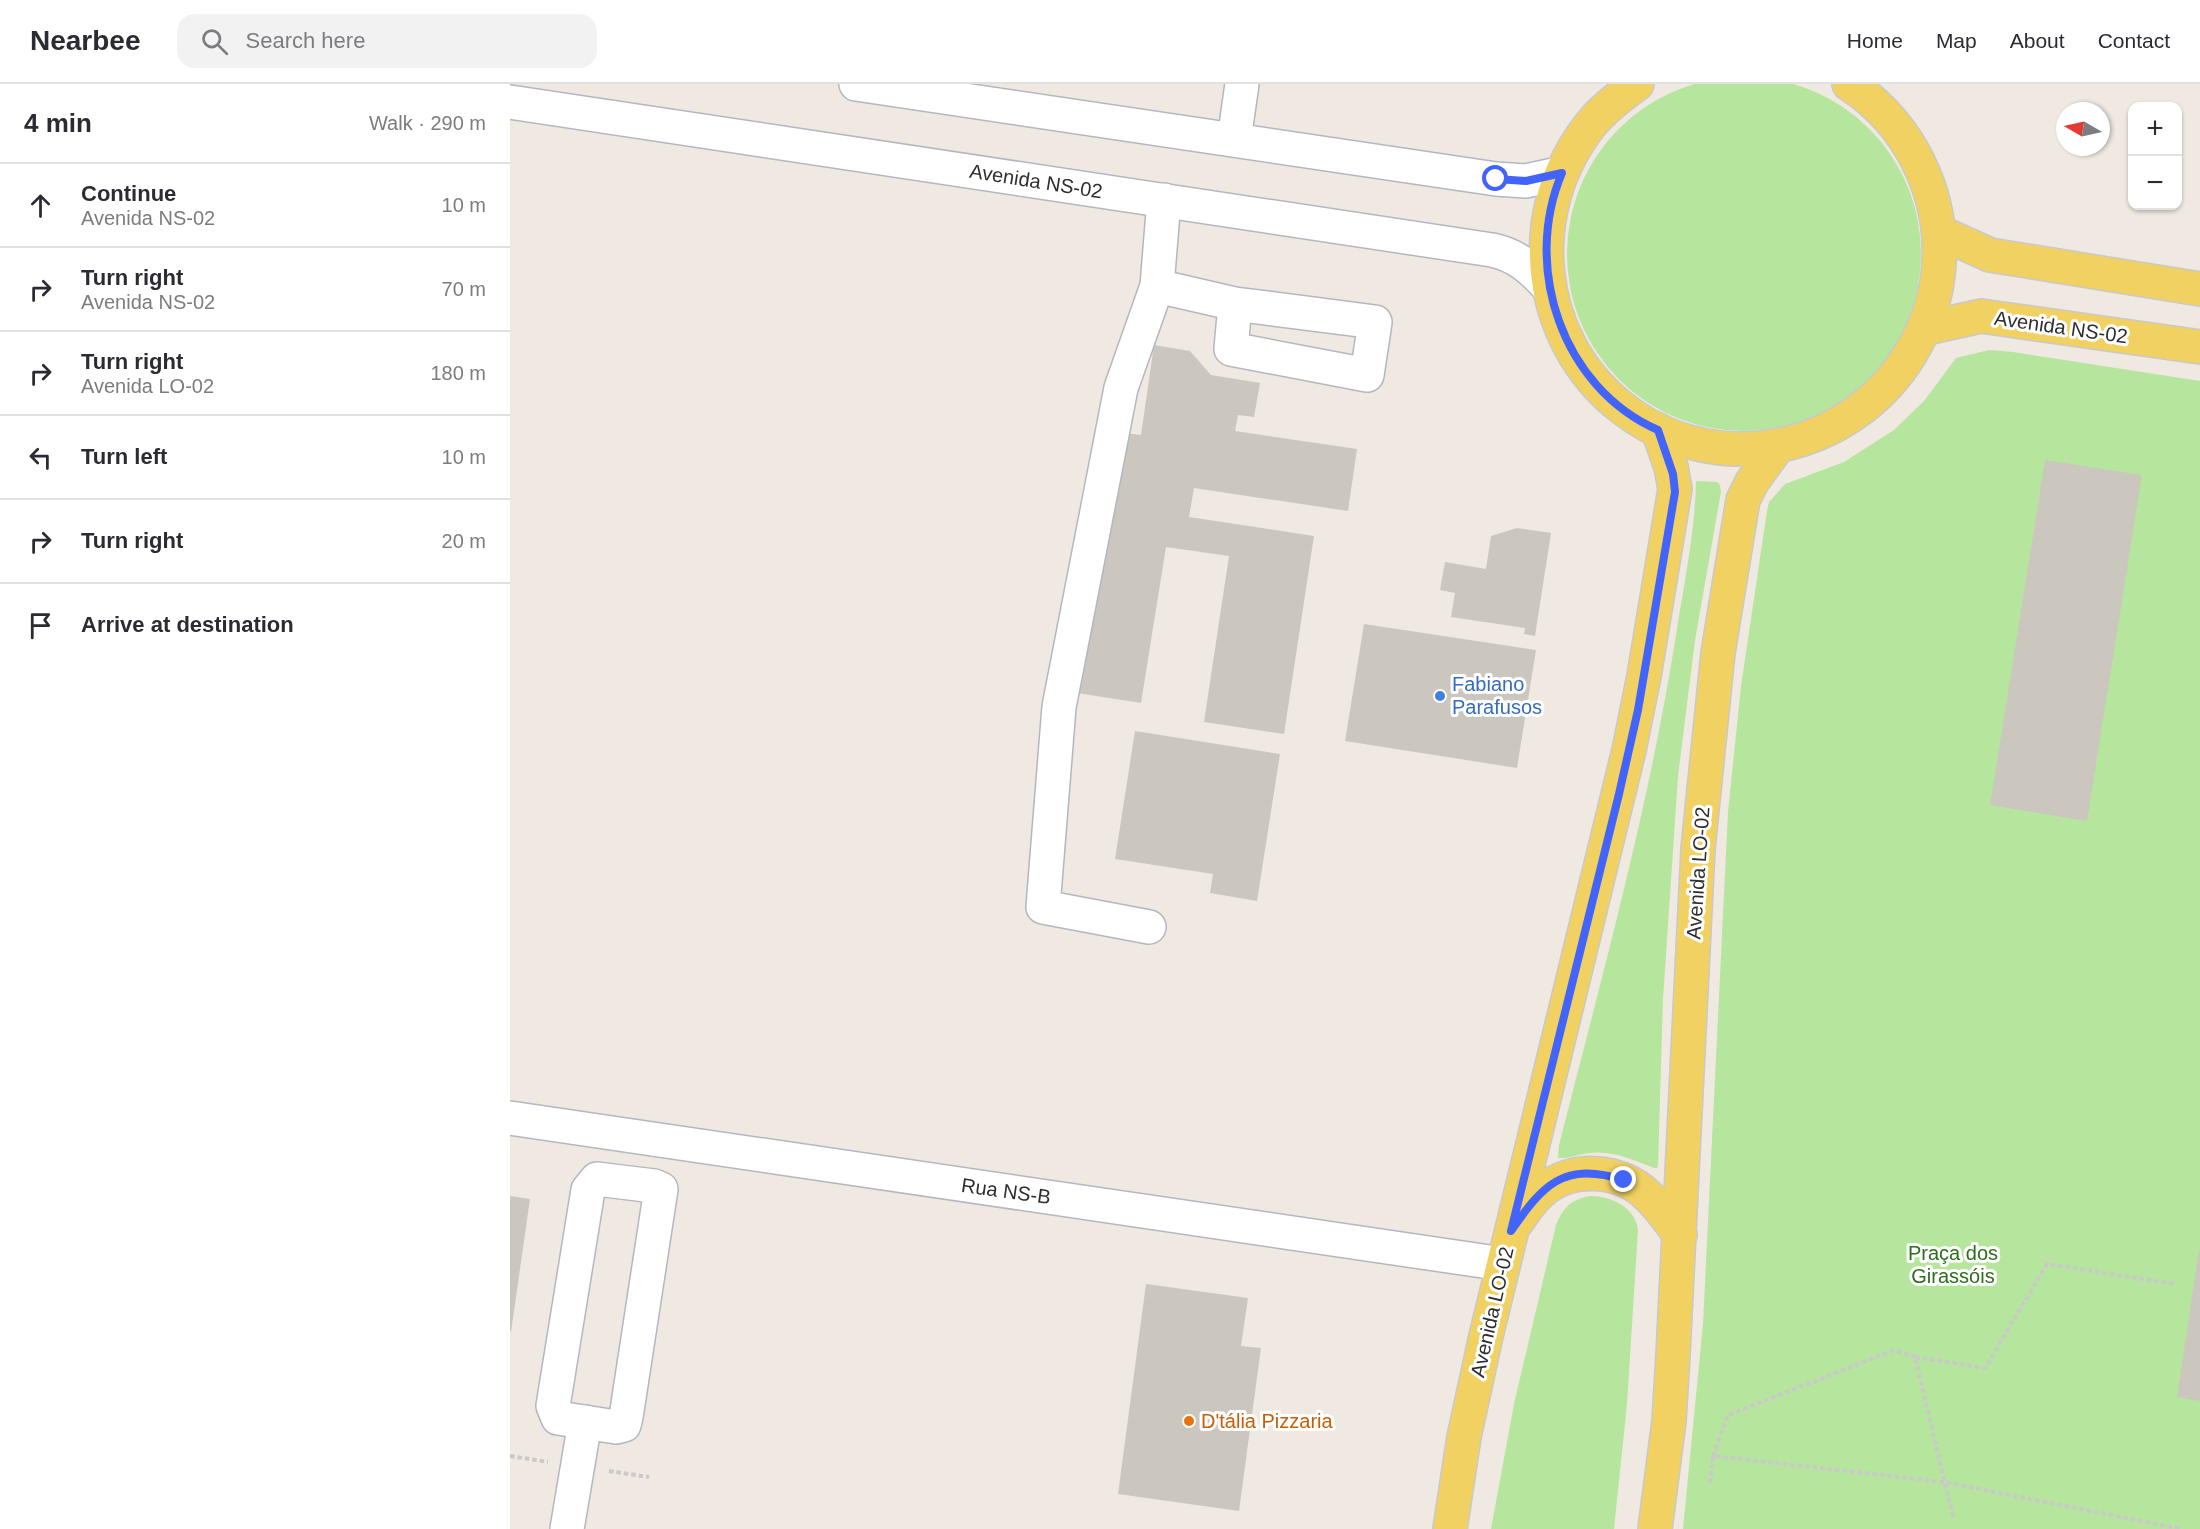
<!DOCTYPE html>
<meta charset="utf-8">
<style>
:root{--surface:#fff;--page:#f2f2f3;--text:#2b2b33;--muted:#7c7c81;--line:#e1e1e2}
body{margin:0;font-family:Helvetica,sans-serif;background:var(--page);color:var(--text)}
.controls{position:absolute;right:18px;top:18px;display:grid;overflow:hidden;border-radius:12px;box-shadow:0 2px 4px #0004}
.controls button{width:54px;height:54px;display:grid;place-items:center;padding:0;border:0;border-bottom:2px solid var(--line);background:var(--surface);color:var(--text);font:30px sans-serif}
.compass{position:absolute;left:1546px;top:18px;width:54px;height:54px;border-radius:50%;background:var(--surface);box-shadow:0 2px 4px #0004;rotate:279deg}
.stop{position:absolute;width:18px;height:18px;margin:-14px;border:4px solid #4264fb;border-radius:50%;background:#fff}
.stop.end{background:#4264fb;border-color:#fff;box-shadow:0 2px 6px #0008}
.list{margin:0;padding:0;list-style:none}
h2{display:flex;justify-content:space-between;align-items:center;height:78px;margin:0;padding:0 24px;font-size:26px}
h2 small{font-size:20px;font-weight:400;color:var(--muted)}
.list li{display:grid;grid-template-columns:39px 1fr auto;gap:18px;align-items:center;box-sizing:border-box;height:84px;padding:0 24px;border-top:2px solid var(--line)}
.list b{display:block;font-size:22px;white-space:nowrap}
.list p{margin:0;font-size:20px;white-space:nowrap;color:var(--muted)}
.list em{font-size:20px;font-style:normal;color:var(--muted)}
.icon{flex:none;width:33px;height:33px;fill:none;stroke:currentColor;stroke-width:2;stroke-linecap:round;stroke-linejoin:round}
.map{position:relative;flex:none;width:1690px;height:1445px;overflow:hidden}
header{display:flex;align-items:center;gap:36px;box-sizing:border-box;height:84px;padding:0 30px;background:var(--surface);border-bottom:2px solid var(--line)}
header strong{font-size:28px}
nav{display:flex;gap:33px;margin-inline-start:auto;font-size:21px}
.search{width:420px;height:54px;background:var(--page);display:flex;align-items:center;gap:15px;box-sizing:border-box;padding:0 21px;border-radius:18px;color:var(--muted);font-size:22px}
main{display:flex}
aside{flex:1;background:var(--surface)}
.map>svg:first-child{display:block}
.green{fill:#b6e59e}
.building{fill:#cbc7bf}
.lines{fill:none;stroke-linecap:round;stroke-linejoin:round}
.minor-casing{stroke:#b4b7c1;stroke-width:36}
.major-casing{stroke:#c9c9c9;stroke-width:36}
.path{stroke:#c9c9c9;stroke-width:4;stroke-dasharray:4.5 3;stroke-linecap:butt}
.minor{stroke:#fff;stroke-width:33}
.major{stroke:#f2d163;stroke-width:33}
.route{stroke:#4264fb;stroke-width:8}
.shop-dot{fill:#3f7fe0;stroke:#fff;stroke-width:2}
.food-dot{fill:#e8710a;stroke:#fff;stroke-width:2}
.labels{text-anchor:middle;stroke-width:6;stroke-linejoin:round;paint-order:stroke}
.street-label{font-size:20px;fill:#2e2e2e;stroke:#fff}
.shop-label{font-size:20px;fill:#366cbe;stroke:#fff;text-anchor:start}
.park-label{font-size:20px;fill:#2c6e1b;stroke:#fff}
.food-label{font-size:20px;fill:#c56008;stroke:#fff;text-anchor:start}
</style>
<header>
<strong>Nearbee</strong>
<div class="search"><svg class="icon" aria-label="search" viewBox="0 0 24 24"><circle cx="10" cy="10" r="6"/><path d="M15 15l6 6"/></svg>Search here</div>
<nav><a>Home</a><a>Map</a><a>About</a><a>Contact</a></nav>
</header>
<main>
<aside>
<h2>4 min<small>Walk · 290 m</small></h2>
<ul class="list">
<li><svg class="icon" aria-label="ahead" viewBox="0 0 24 24"><path d="M12 20V5M6 11l6-6 6 6"/></svg><div><b>Continue</b><p>Avenida NS-02</p></div><em>10 m</em></li>
<li><svg class="icon" aria-label="right" viewBox="0 0 24 24"><path d="M7 20v-9h11M14 6l5 5-5 5"/></svg><div><b>Turn right</b><p>Avenida NS-02</p></div><em>70 m</em></li>
<li><svg class="icon" aria-label="right" viewBox="0 0 24 24"><path d="M7 20v-9h11M14 6l5 5-5 5"/></svg><div><b>Turn right</b><p>Avenida LO-02</p></div><em>180 m</em></li>
<li><svg class="icon" aria-label="left" viewBox="0 0 24 24"><path d="M17 20v-9H6M10 6l-5 5 5 5"/></svg><div><b>Turn left</b></div><em>10 m</em></li>
<li><svg class="icon" aria-label="right" viewBox="0 0 24 24"><path d="M7 20v-9h11M14 6l5 5-5 5"/></svg><div><b>Turn right</b></div><em>20 m</em></li>
<li><svg class="icon" aria-label="arrive" viewBox="0 0 24 24"><path d="M6 21V4h12l-3 4 3 4H6"/></svg><div><b>Arrive at destination</b></div></li>
</ul>
</aside>
<div class="map">
<svg width="1690" height="1445" viewBox="0 0 1690 1445">
<rect width="100%" height="100%" fill="#efe9e1"/>
<g class="green">
<circle cx="1234" cy="170" r="177"/>
<polygon points="1479,266 1503,268 1690,297 1690,1445 1173,1445 1193,1240 1218,728 1231,602 1257,427 1259,418 1275,400 1334,378 1384,346 1414,317 1446,274"/>
<path d="M1186,397L1207,398L1210,401L1211,408L1185,556L1168,692L1153,915L1148,1081L1147,1084H1144C1124,1076 1102,1066 1080,1069C1069,1070 1059,1075 1048,1074L1049,1061C1092,892 1139,723 1166,551C1174,500 1185,448 1186,397Z"/>
<path d="M1080,1112C1101,1112 1125,1123 1128,1146L1117,1320L1104,1445H981L1004,1320L1046,1141C1052,1124 1062,1115 1080,1112Z"/>
</g>
<g class="building">
<polygon points="644,261 680,267 701,291 750,299 744,333 728,331 725,347 847,365 838,427 684,404 679,433 804,452 774,650 694,638 719,472 656,463 631,619 567,609 607,348 631,351"/>
<polygon points="1535,376 1632,391 1577,737 1480,721"/>
<polygon points="1007,444 1041,449 1025,552 1014,550 1015,544 941,533 945,509 930,506 935,478 976,485 981,452"/>
<polygon points="854,540 1026,566 1007,684 835,657"/>
<polygon points="625,647 770,670 747,817 700,809 703,790 605,775"/>
<polygon points="0,1112 20,1115 1,1248 0,1247"/>
<polygon points="1689,1166 1690,1166 1690,1317 1667,1313"/>
<polygon points="636,1200 738,1214 731,1262 751,1264 729,1427 608,1410"/>
</g>
<g class="lines">
<defs>
<g id="minor">
<polyline points="346,0 986,95 1016,97 1052,89"/>
<path d="M0,18L982,166C1007,171 1023,186 1039,204"/>
<polyline points="724,56 732,0"/>
<polyline points="654,116 647,202 725,220 721,265 857,291 865,238 725,220"/>
<polyline points="639,843 533,823 549,623 611,304 647,202"/>
<polyline points="0,1034 993,1180"/>
<polygon points="87,1095 144,1102 151,1105 116,1333 114,1341 106,1343 48,1334 43,1322 78,1106"/>
<polyline points="57,1445 75,1338"/>
</g>
<g id="major">
<path d="M1127,0C1110,12 1094,24 1081,40C1012,127 1024,254 1111,323C1143,349 1183,363 1224,365C1271,366 1316,352 1353,323C1397,289 1426,235 1429,179C1433,108 1399,39 1339,0"/>
<polyline points="1429,148 1480,171 1690,205"/>
<polyline points="1413,245 1471,232 1690,263"/>
<path d="M1006,1139C1014,1128 1022,1115 1032,1107C1061,1082 1110,1084 1138,1112C1150,1123 1160,1138 1170,1151"/>
<polyline points="940,1445 954,1353 976,1252 1119,666 1134,592 1165,405 1161,383 1148,346"/>
<polyline points="1145,1445 1159,1337 1163,1271 1188,765 1208,569 1233,416 1242,398 1268,362"/>
</g>
</defs>
<use href="#minor" class="minor-casing"/>
<use href="#major" class="major-casing"/>
<g class="path">
<polyline points="0,1372 38,1378"/>
<polyline points="1203,1372 1218,1331 1384,1266 1405,1273"/>
<polyline points="99,1387 139,1393"/>
<polyline points="1200,1399 1203,1372 1434,1398 1671,1445"/>
<polyline points="1443,1433 1405,1273 1475,1284 1537,1180 1665,1200"/>
</g>
<use href="#minor" class="minor"/>
<use href="#major" class="major"/>
</g>
<g class="lines">
<path class="route" d="M986,95L1016,97L1052,89C1012,183 1052,304 1148,346L1163,390L1165,408L1128,626L1109,710L1001,1147C1033,1101 1053,1077 1114,1096"/>
</g>
<circle class="shop-dot" cx="930" cy="612" r="6"/>
<circle class="food-dot" cx="679" cy="1337" r="6"/>
<g class="labels">
<g class="street-label">
<text transform="translate(526 97) rotate(9)" y="7">Avenida NS-02</text>
<text transform="translate(1551 243) rotate(8)" y="7">Avenida NS-02</text>
<text transform="translate(1188 789) rotate(-86)" y="7">Avenida LO-02</text>
<text transform="translate(496 1107) rotate(8)" y="7">Rua NS-B</text>
<text transform="translate(982 1228) rotate(-77)" y="7">Avenida LO-02</text>
</g>
<g class="shop-label">
<text x="942" y="607">Fabiano<tspan x="942" dy="23">Parafusos</tspan></text>
</g>
<g class="park-label">
<text x="1443" y="1176">Praça dos<tspan x="1443" dy="23">Girassóis</tspan></text>
</g>
<g class="food-label">
<text x="691" y="1344">D'tália Pizzaria</text>
</g>
</g>
</svg>
<div class="controls">
<button>+</button>
<button>−</button>
</div>
<svg class="compass" viewBox="-18 -18 36 36"><path d="M0-13l5 13h-10z" fill="#e53935"/><path d="M0 13l5-13h-10z" fill="#7c7c81"/></svg>
<div class="stop" style="left:986px;top:95px"></div>
<div class="stop end" style="left:1114px;top:1096px"></div>
</div>
</main>
